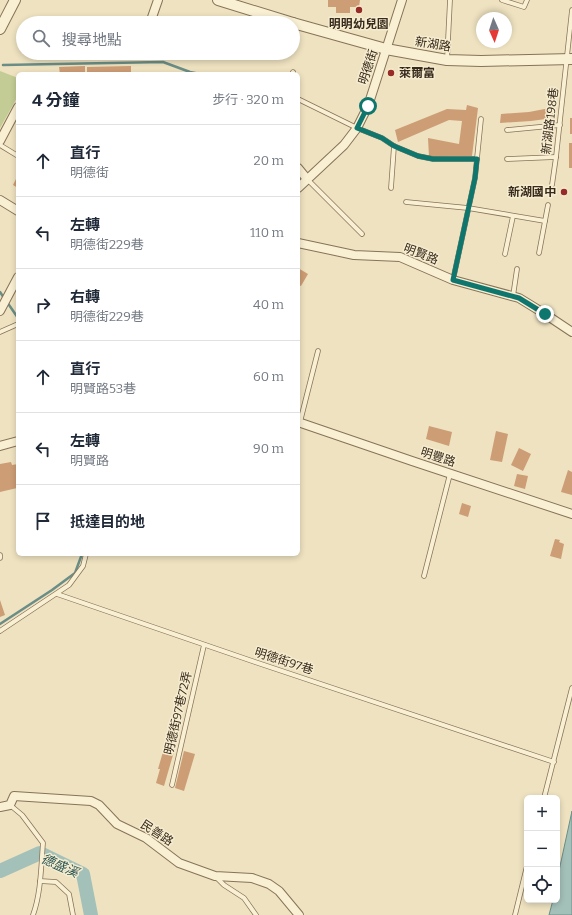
<!DOCTYPE html>
<html lang="zh-TW">
<meta charset="utf-8">
<style>
:root{--surface:#fff;--page:#f2f2f3;--text:#1f2937;--muted:#747a83;--line:#e0e1e3}
body{margin:0;font-family:Bitter,"Noto Sans TC",serif;background:var(--page);color:var(--text)}
.controls{position:absolute;right:12px;bottom:12px;display:grid;overflow:hidden;border-radius:6px;box-shadow:0 2px 6px #0003}
.controls button{width:36px;height:36px;display:grid;place-items:center;padding:0;border:0;border-bottom:1px solid var(--line);background:var(--surface);color:var(--text);font:20px sans-serif}
.compass{position:absolute;left:476px;top:12px;width:36px;height:36px;border-radius:50%;background:var(--surface);box-shadow:0 2px 6px #0003;rotate:177deg}
.stop{position:absolute;width:12px;height:12px;margin:-9px;border:3px solid #0f766e;border-radius:50%;background:#fff}
.stop.end{background:#0f766e;border-color:#fff;box-shadow:0 1px 4px #0008}
.list{margin:0;padding:0;list-style:none}
h2{display:flex;justify-content:space-between;align-items:center;height:52px;margin:0;padding:0 16px;font-size:17px}
h2 small{font-size:13px;font-weight:400;color:var(--muted)}
.list li{display:grid;grid-template-columns:26px 1fr auto;gap:12px;align-items:center;box-sizing:border-box;height:72px;padding:0 16px;border-top:1px solid var(--line)}
.list b{display:block;font-size:15px;white-space:nowrap}
.list p{margin:0;font-size:13px;white-space:nowrap;color:var(--muted)}
.list em{font-size:13px;font-style:normal;color:var(--muted)}
.icon{flex:none;width:22px;height:22px;fill:none;stroke:currentColor;stroke-width:2;stroke-linecap:round;stroke-linejoin:round}
.map{position:relative;flex:none;width:572px;height:915px;overflow:hidden}
.search{position:absolute;background:var(--surface);box-shadow:0 2px 6px #0003;left:16px;top:16px;width:284px;height:44px;display:flex;align-items:center;gap:10px;box-sizing:border-box;padding:0 14px;border-radius:22px;color:var(--muted);font-size:15px}
.panel{position:absolute;background:var(--surface);box-shadow:0 2px 6px #0003;left:16px;top:72px;width:284px;height:484px;border-radius:6px}
.map>svg:first-child{display:block}
.green{fill:#c3cc94}
.water{fill:#a3c0b9;stroke:#6a8e87}
.lines{fill:none;stroke-linecap:round;stroke-linejoin:round}
.stream{stroke:#6a8e87;stroke-width:2.5}
.river{stroke:#a3c0b9;stroke-width:14}
.building{fill:#cd9d75}
.service-casing{stroke:#877358;stroke-width:5.5}
.minor-casing{stroke:#877358;stroke-width:10}
.tertiary-casing{stroke:#877358;stroke-width:12}
.service{stroke:#f9efd3;stroke-width:4}
.minor{stroke:#f9efd3;stroke-width:8}
.tertiary{stroke:#f9efd3;stroke-width:10}
.route{stroke:#0f766e;stroke-width:5}
.poi-dot{fill:#972b27;stroke:#f6eccf;stroke-width:1.5}
.labels{text-anchor:middle;stroke-width:3;stroke-linejoin:round;paint-order:stroke}
.poi-label{font-size:12px;font-weight:bold;fill:#372a1c;stroke:#f6eccf}
.street-label{font-size:12px;fill:#372a1c;stroke:#f6eccf}
.water-label{font-size:13px;font-style:italic;fill:#2b5756;stroke:#f6eccf}
</style>
<div class="map">
<svg width="572" height="915" viewBox="0 0 572 915">
<rect width="100%" height="100%" fill="#eee2c0"/>
<polygon class="green" points="0,71 18,78 18,96 0,128"/>
<polygon class="water" points="572,811 572,915 549,915 553,900 557,900 557,880"/>
<g class="lines">
<g class="stream">
<polyline points="3,65 163,62 190,72 200,74"/>
<polyline points="0,292 4,298"/>
<polyline points="7,302 18,318"/>
<polyline points="0,624 52,590 75,573 82,554"/>
</g>
<polyline class="river" points="0,871 40,853 83,874 91,915"/>
</g>
<g class="building">
<polygon points="328,0 360,0 359,7 350,7 350,13 336,13 336,7 328,7"/>
<polygon points="58,53 164,53 164,57 58,55"/>
<polygon points="85,66 85,74 60,74 59,67"/>
<polygon points="131,66 131,74 87,74 87,67"/>
<polygon points="467,105 478,108 472,156 429,157 428,138 459,144 462,121 449,120 398,142 395,130 447,109 466,110"/>
<polygon points="555,107 553,118 531,121 500,123 501,114 529,112"/>
<rect x="570" y="118" width="2" height="16"/>
<rect x="569" y="143" width="3" height="25"/>
<polygon points="18,175 18,188 13,185"/>
<polygon points="298,268 308,274 301,286 298,285"/>
<polygon points="429,426 452,432 449,446 426,439"/>
<polygon points="496,431 508,434 502,462 490,460"/>
<polygon points="519,448 531,454 523,471 511,465"/>
<polygon points="11,462 12,465 18,464 18,483 16,483 17,488 0,492 0,464"/>
<polygon points="568,470 572,472 572,495 561,492"/>
<polygon points="517,474 528,476 525,489 514,486"/>
<polygon points="462,503 471,506 468,517 459,514"/>
<polygon points="555,539 560,540 559,542 564,544 561,559 550,556"/>
<polygon points="0,600 5,615 0,617"/>
<polygon points="165,745 175,748 164,786 156,783 160,769 158,769"/>
<polygon points="184,751 195,754 184,791 175,788"/>
</g>
<g class="lines">
<defs>
<g id="service">
<polyline points="502,0 524,7 527,0"/>
<polyline points="447,60 450,0"/>
<polyline points="292,74 293,72"/>
<polyline points="298,99 357,128 382,138 394,146 418,156 433,159 477,159"/>
<polyline points="507,130 560,125"/>
<polyline points="0,145 18,156"/>
<polyline points="507,159 556,157"/>
<polyline points="307,179 362,234"/>
<polyline points="552,185 556,157 572,10"/>
<polyline points="391,188 394,146"/>
<polyline points="406,202 468,208 545,221"/>
<polyline points="539,253 548,205"/>
<polyline points="505,254 513,216"/>
<polyline points="453,280 475,178 481,119"/>
<polyline points="513,296 517,269"/>
<polyline points="0,332 18,324"/>
<polyline points="300,422 318,351"/>
<polyline points="0,555 0,558"/>
<polyline points="424,576 450,474"/>
<polyline points="57,594 255,662 554,762"/>
<polyline points="0,631 69,585 83,566 86,554"/>
<polyline points="172,785 204,645"/>
<polyline points="544,798 572,688"/>
<path d="M10,805L22,815L43,843C41,867 41,893 33,915"/>
<polyline points="216,877 224,885 244,898 256,915"/>
<polyline points="40,881 56,882 69,894 73,915"/>
<polyline points="515,915 527,866"/>
</g>
<g id="minor">
<polyline points="150,23 158,0"/>
<polyline points="0,141 18,107"/>
<polyline points="298,168 307,179"/>
<polyline points="298,188 344,145 357,128 368,106 402,0"/>
<polyline points="0,200 18,211"/>
<polyline points="298,243 354,255 400,257 453,280 519,298 545,314 572,332"/>
<polyline points="0,311 18,277"/>
<polyline points="298,422 412,461 572,514"/>
<polyline points="0,446 18,441"/>
<polyline points="0,807 10,805 14,796 91,801 99,805 117,824 146,838 179,863 215,876 252,878 269,884 279,891 299,915"/>
</g>
<g id="tertiary">
<polyline points="218,0 293,23"/>
<polyline points="293,23 386,49 447,60 481,61 572,59"/>
<polyline points="0,29 15,0"/>
</g>
</defs>
<use href="#service" class="service-casing"/>
<use href="#minor" class="minor-casing"/>
<use href="#tertiary" class="tertiary-casing"/>
<use href="#service" class="service"/>
<use href="#minor" class="minor"/>
<use href="#tertiary" class="tertiary"/>
</g>
<g class="lines">
<polyline class="route" points="368,106 357,128 382,138 394,146 418,156 433,159 477,159 475,178 453,280 519,298 545,314"/>
</g>
<g class="poi-dot">
<circle cx="359" cy="10" r="4"/>
<circle cx="391" cy="73" r="4"/>
<circle cx="564" cy="192" r="4"/>
</g>
<g class="labels">
<g class="poi-label">
<text x="359" y="28">明明幼兒園</text>
<text x="399" y="77" text-anchor="start">萊爾富</text>
<text x="556" y="196" text-anchor="end">新湖國中</text>
</g>
<g class="street-label">
<text transform="translate(433 44) rotate(9)" y="4">新湖路</text>
<text transform="translate(368 67) rotate(-72)" y="4">明德街</text>
<text transform="translate(550 121) rotate(-83)" y="4">新湖路198巷</text>
<text transform="translate(421 254) rotate(21)" y="4">明賢路</text>
<text transform="translate(438 457) rotate(18)" y="4">明豐路</text>
<text transform="translate(284 661) rotate(18)" y="4">明德街97巷</text>
<text transform="translate(178 713) rotate(-77)" y="4">明德街97巷72弄</text>
<text transform="translate(157 833) rotate(33)" y="4">民善路</text>
</g>
<g class="water-label">
<text transform="translate(60 865) rotate(24)" y="5">德盛溪</text>
</g>
</g>
</svg>
<div class="controls">
<button>+</button>
<button>−</button>
<button><svg class="icon" aria-label="locate" viewBox="0 0 24 24"><circle cx="12" cy="12" r="6"/><path d="M12 2v4M12 18v4M2 12h4M18 12h4"/></svg></button>
</div>
<svg class="compass" viewBox="-18 -18 36 36"><path d="M0-13l5 13h-10z" fill="#e53935"/><path d="M0 13l5-13h-10z" fill="#747a83"/></svg>
<div class="stop" style="left:368px;top:106px"></div>
<div class="stop end" style="left:545px;top:314px"></div>
<div class="search"><svg class="icon" aria-label="search" viewBox="0 0 24 24"><circle cx="10" cy="10" r="6"/><path d="M15 15l6 6"/></svg>搜尋地點</div>
<section class="panel">
<h2>4 分鐘<small>步行 · 320 m</small></h2>
<ul class="list">
<li><svg class="icon" aria-label="ahead" viewBox="0 0 24 24"><path d="M12 20V5M6 11l6-6 6 6"/></svg><div><b>直行</b><p>明德街</p></div><em>20 m</em></li>
<li><svg class="icon" aria-label="left" viewBox="0 0 24 24"><path d="M17 20v-9H6M10 6l-5 5 5 5"/></svg><div><b>左轉</b><p>明德街229巷</p></div><em>110 m</em></li>
<li><svg class="icon" aria-label="right" viewBox="0 0 24 24"><path d="M7 20v-9h11M14 6l5 5-5 5"/></svg><div><b>右轉</b><p>明德街229巷</p></div><em>40 m</em></li>
<li><svg class="icon" aria-label="ahead" viewBox="0 0 24 24"><path d="M12 20V5M6 11l6-6 6 6"/></svg><div><b>直行</b><p>明賢路53巷</p></div><em>60 m</em></li>
<li><svg class="icon" aria-label="left" viewBox="0 0 24 24"><path d="M17 20v-9H6M10 6l-5 5 5 5"/></svg><div><b>左轉</b><p>明賢路</p></div><em>90 m</em></li>
<li><svg class="icon" aria-label="arrive" viewBox="0 0 24 24"><path d="M6 21V4h12l-3 4 3 4H6"/></svg><div><b>抵達目的地</b></div></li>
</ul>
</section>
</div>
